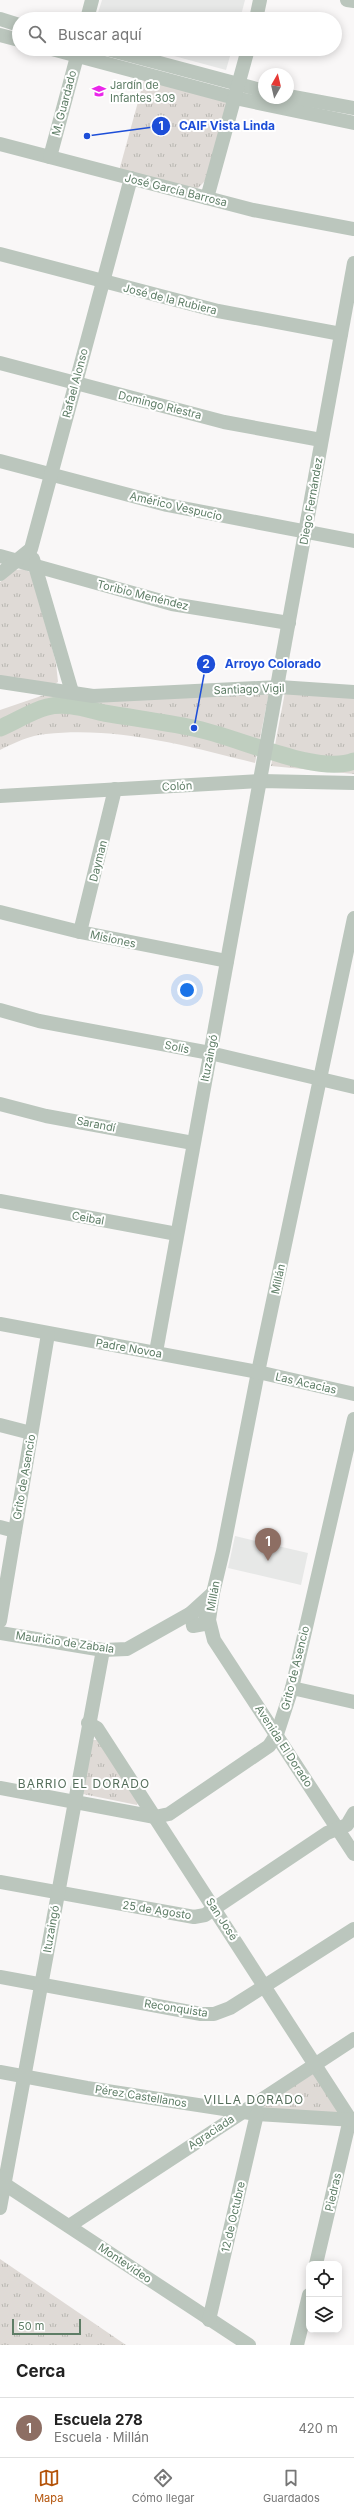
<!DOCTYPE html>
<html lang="es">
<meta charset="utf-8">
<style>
:root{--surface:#fff;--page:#f6f6f6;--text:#222;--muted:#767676;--line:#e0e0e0;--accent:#b45309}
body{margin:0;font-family:Inter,sans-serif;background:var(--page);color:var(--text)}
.controls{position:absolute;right:12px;bottom:12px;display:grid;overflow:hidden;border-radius:8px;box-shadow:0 2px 10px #0003}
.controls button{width:36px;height:36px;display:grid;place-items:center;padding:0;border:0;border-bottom:1px solid var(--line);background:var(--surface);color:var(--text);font:20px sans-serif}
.compass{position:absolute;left:258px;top:68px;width:36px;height:36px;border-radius:50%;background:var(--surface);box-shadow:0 2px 10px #0003;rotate:8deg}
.scale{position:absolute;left:12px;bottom:10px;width:69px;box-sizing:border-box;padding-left:4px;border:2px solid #5e7d66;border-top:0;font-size:11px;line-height:14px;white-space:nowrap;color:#5e7d66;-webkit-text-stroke:3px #fff;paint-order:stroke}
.you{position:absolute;left:187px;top:990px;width:14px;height:14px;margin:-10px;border:3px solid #fff;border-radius:50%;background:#1a73e8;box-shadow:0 0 0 6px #1a73e833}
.badge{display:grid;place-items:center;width:26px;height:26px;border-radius:50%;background:var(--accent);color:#fff;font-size:13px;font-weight:700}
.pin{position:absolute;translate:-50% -33px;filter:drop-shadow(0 1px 2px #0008)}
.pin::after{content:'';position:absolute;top:21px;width:14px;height:12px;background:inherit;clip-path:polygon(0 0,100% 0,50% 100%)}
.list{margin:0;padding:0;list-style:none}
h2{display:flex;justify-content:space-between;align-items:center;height:52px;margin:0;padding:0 16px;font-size:17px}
h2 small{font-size:13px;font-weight:400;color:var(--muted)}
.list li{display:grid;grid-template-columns:26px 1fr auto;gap:12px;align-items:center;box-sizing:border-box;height:60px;padding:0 16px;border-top:1px solid var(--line)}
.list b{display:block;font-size:15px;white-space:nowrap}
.list p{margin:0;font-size:13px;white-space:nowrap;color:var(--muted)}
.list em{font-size:13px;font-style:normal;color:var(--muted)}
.icon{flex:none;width:22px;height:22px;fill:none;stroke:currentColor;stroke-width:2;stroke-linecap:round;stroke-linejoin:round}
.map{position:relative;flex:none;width:354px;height:2345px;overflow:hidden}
.search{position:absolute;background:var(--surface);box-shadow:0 2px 10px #0003;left:12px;right:12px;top:12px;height:44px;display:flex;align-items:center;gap:10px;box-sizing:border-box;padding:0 14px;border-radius:22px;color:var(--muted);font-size:15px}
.sheet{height:112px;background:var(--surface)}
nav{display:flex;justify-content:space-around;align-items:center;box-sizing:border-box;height:56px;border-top:1px solid var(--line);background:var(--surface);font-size:11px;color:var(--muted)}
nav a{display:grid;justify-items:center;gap:2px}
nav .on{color:var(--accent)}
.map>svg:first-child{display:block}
.built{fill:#e7e8e7}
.grass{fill:url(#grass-tufts)}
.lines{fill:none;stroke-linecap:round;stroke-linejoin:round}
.river{stroke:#bfcebf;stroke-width:17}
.minor{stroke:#bbc6bd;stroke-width:14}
.labels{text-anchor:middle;stroke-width:4;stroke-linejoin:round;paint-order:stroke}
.poi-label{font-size:11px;fill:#5e7d66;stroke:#fff;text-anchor:start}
.street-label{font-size:11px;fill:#5e7d66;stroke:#fff}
.neighbourhood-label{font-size:12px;letter-spacing:1px;fill:#556e5b;stroke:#fff}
.leader{fill:none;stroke:#1d4ed8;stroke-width:1.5}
.callout-dot{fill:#1d4ed8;stroke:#fff;stroke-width:1.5}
.mark-label{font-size:12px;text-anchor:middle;font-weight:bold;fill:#fff}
.callout-label{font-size:12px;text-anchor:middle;font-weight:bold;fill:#1d4ed8;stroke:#fff;stroke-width:4;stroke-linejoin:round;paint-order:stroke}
</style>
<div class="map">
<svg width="354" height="2345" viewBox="0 0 354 2345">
<defs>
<pattern id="grass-tufts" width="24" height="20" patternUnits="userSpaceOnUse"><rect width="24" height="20" fill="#dfdad6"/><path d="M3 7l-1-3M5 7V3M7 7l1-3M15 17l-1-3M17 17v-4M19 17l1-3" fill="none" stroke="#b8b6b1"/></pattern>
</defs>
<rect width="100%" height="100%" fill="#f9f7f7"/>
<g class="built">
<polygon points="102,0 245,0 240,19 96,19"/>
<polygon points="131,49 232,49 226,70 163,53 161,57"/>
<polygon points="235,1536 308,1553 301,1585 228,1568"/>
</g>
<g class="grass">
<polygon points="144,80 229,101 206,180 197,189 119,171"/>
<polygon points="24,569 33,574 56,663 58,682 53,685 0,676 0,582 14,570"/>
<polygon points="285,692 354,698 354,774 271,766"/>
<path d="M269,693L255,763C188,746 116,726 46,734C30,735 14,743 0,750V710L47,694Z"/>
<polygon points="92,1740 97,1740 139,1801 137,1805 83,1794"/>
<polygon points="312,2074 316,2074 339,2114 261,2109 260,2106"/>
<polygon points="0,2259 126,2345 0,2345"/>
</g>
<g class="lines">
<path class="river" d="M0,728C15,722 31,711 47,707C66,702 86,709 104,713C133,718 164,722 193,728C233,735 317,776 354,761"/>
<g class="minor">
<polyline points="347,0 354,1"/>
<polyline points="0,19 19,25"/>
<polyline points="87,19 92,0"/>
<polyline points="256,19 260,0"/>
<polyline points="0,35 19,40"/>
<polyline points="52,49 235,98 354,123"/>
<polyline points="107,49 264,91"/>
<polyline points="288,96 354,108"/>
<polyline points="0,144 253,210 354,229"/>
<polyline points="50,157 79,49"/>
<polyline points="207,198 248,49"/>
<polyline points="0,254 218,311 341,334"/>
<polyline points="0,363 224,422 321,440"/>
<polyline points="0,461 167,505 354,541"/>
<polyline points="0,556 172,604 289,623"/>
<polyline points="33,559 72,692"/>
<polyline points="0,574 31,549 131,178"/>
<polyline points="0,682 93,696 279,687 354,692"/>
<polyline points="0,796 261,781 354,783"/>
<polyline points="0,912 80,932 227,961"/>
<polyline points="354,918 258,1372 223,1551 213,1593 209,1620 214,1640 354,1854"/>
<polyline points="80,932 115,789"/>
<polyline points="0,1010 39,1021 210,1053 354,1087"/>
<polyline points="0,1104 46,1116 193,1143"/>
<polyline points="0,1201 177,1234"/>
<polyline points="0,1324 258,1372 354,1394"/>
<polyline points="156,1352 354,263"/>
<polyline points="0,1425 31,1433"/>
<polyline points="0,1527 15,1531"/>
<polyline points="191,1613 193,1626 204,1624 209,1620 205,1614"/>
<polyline points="0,1621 48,1334"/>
<polyline points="0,1633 103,1650 127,1649 191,1613 213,1593"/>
<polyline points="292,1688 354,1702"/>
<polyline points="88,1723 97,1728 350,2119 316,2264"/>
<polyline points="0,1788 155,1817 169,1814 269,1746 277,1734 292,1688 354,1419"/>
<polyline points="0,1882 194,1917 205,1915 215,1908 327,1833 347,1825 354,1813"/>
<polyline points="0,1977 201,2014 214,2014 230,2008 354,1929"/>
<polyline points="0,2072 87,2088 257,2114 354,2120"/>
<polyline points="0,2181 249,2345"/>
<polyline points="0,2208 103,1650"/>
<polyline points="69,2226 354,2039"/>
<polyline points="209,2320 257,2114"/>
<polyline points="297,2345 309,2295"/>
</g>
</g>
<defs>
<symbol id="school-bare" viewBox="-9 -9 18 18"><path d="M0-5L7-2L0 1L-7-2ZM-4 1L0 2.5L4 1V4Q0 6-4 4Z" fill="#ea26e9" stroke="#fff" stroke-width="2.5" paint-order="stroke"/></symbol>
</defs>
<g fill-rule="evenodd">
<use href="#school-bare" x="89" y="81" width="20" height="20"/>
</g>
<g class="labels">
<g class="poi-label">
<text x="110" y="89">Jardín de<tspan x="110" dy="13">Infantes 309</tspan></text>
</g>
<g class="street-label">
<text transform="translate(64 103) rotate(-75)" y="4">M. Guardado</text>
<text transform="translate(176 190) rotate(14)" y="4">José García Barrosa</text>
<text transform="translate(170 299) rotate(14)" y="4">José de la Rubiera</text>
<text transform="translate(75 383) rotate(-75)" y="4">Rafael Alonso</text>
<text transform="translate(160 405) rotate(14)" y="4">Domingo Riestra</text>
<text transform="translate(311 501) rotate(-80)" y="4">Diego Fernández</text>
<text transform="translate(176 506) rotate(13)" y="4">Américo Vespucio</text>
<text transform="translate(143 595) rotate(14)" y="4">Toribio Menéndez</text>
<text transform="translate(249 689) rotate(-2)" y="4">Santiago Vigil</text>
<text transform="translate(177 786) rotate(-3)" y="4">Colón</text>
<text transform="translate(98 861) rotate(-76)" y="4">Dayman</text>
<text transform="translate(113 939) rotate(12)" y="4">Misiones</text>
<text transform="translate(177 1047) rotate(11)" y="4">Solís</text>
<text transform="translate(209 1058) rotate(-79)" y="4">Ituzaingó</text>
<text transform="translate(96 1124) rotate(11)" y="4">Sarandí</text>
<text transform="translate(88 1218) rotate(10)" y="4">Ceibal</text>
<text transform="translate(278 1279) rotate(-78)" y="4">Millán</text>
<text transform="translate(129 1348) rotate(10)" y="4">Padre Novoa</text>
<text transform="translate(306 1383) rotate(13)" y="4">Las Acacias</text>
<text transform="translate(24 1477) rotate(-80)" y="4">Grito de Asencio</text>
<text transform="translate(213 1596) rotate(-80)" y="4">Millán</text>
<text transform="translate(65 1642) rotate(8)" y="4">Mauricio de Zabala</text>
<text transform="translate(295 1668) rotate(-76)" y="4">Grito de Asencio</text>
<text transform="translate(284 1746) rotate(57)" y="4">Avenida El Dorado</text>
<text transform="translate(157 1910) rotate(9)" y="4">25 de Agosto</text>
<text transform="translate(222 1919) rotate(57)" y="4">San José</text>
<text transform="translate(51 1929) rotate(-80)" y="4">Ituzaingó</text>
<text transform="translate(176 2008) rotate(9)" y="4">Reconquista</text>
<text transform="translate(141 2096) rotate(9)" y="4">Pérez Castellanos</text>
<text transform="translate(211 2132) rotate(-33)" y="4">Agraciada</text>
<text transform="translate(333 2192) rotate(-77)" y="4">Piedras</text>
<text transform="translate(233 2217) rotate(-77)" y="4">12 de Octubre</text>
<text transform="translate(125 2263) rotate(34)" y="4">Montevideo</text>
</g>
<g class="neighbourhood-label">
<text x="84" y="1788">BARRIO EL DORADO</text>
<text x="254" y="2104">VILLA DORADO</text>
</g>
</g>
<path class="leader" d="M87 136L161 126M194 728L206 664"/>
<g class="callout-dot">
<circle cx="87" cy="136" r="4"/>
<circle cx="194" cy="728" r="4"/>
<circle cx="161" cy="126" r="10"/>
<circle cx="206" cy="664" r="10"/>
</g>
<g class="mark-label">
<text x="161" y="130">1</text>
<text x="206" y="668">2</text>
</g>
<g class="callout-label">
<text x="227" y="130">CAIF Vista Linda</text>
<text x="273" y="668">Arroyo Colorado</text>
</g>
</svg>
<div class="controls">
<button><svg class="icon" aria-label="locate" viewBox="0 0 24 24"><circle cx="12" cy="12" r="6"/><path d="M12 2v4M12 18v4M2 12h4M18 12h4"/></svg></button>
<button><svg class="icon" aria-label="layers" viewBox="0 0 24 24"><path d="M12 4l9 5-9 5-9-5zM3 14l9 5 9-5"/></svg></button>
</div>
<svg class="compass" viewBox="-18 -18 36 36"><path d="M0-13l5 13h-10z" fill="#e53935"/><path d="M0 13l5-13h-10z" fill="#767676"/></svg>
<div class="scale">50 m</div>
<div class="you"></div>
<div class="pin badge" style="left:268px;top:1561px;background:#8d6e63">1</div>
<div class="search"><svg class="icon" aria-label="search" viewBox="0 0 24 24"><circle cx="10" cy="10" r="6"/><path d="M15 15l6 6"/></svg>Buscar aquí</div>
</div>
<section class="sheet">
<h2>Cerca<small></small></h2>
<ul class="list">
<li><span class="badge" style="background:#8d6e63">1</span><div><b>Escuela 278</b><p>Escuela · Millán</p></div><em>420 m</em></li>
</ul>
</section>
<nav>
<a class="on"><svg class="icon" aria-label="map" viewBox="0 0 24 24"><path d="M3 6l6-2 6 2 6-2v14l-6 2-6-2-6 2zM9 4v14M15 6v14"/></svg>Mapa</a>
<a><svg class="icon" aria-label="directions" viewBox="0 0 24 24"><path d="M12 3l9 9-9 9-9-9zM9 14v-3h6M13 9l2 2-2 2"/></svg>Cómo llegar</a>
<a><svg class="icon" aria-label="saved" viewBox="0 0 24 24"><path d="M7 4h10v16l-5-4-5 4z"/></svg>Guardados</a>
</nav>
